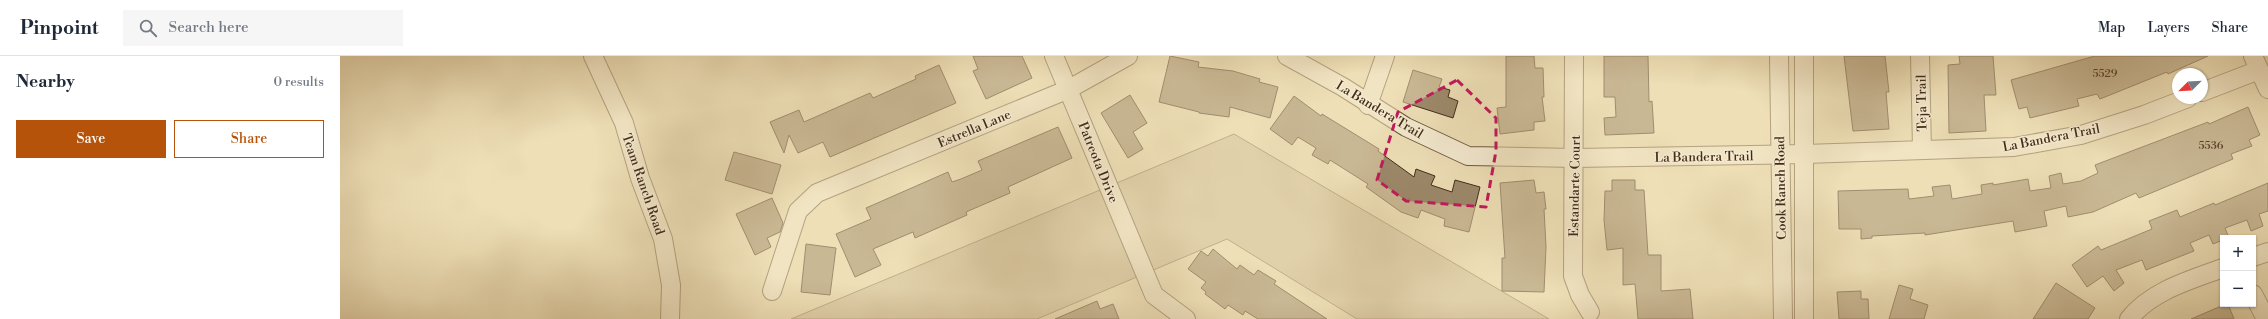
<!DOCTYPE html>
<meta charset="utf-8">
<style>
:root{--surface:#fff;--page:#f6f6f7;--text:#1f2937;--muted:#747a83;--line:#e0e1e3;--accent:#b45309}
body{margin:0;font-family:"Libre Bodoni",serif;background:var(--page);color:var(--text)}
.controls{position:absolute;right:12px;bottom:12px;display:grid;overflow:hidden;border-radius:0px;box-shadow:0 1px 3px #0004}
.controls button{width:36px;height:36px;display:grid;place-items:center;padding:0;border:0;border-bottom:1px solid var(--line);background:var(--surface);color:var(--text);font:20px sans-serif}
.compass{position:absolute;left:1832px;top:12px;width:36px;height:36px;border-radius:50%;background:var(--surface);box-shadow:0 1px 3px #0004;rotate:246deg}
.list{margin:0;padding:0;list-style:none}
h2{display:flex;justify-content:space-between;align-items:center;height:52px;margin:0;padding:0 16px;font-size:17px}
h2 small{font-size:13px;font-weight:400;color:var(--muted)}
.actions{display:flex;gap:8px;padding:12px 16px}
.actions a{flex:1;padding:9px 0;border:1px solid var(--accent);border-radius:0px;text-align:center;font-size:14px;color:var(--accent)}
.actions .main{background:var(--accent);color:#fff}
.icon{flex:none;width:22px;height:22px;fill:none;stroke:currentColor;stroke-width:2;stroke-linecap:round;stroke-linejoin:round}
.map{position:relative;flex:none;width:1928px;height:263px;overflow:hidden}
header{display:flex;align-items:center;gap:24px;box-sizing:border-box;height:56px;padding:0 20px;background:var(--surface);border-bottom:1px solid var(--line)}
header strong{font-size:19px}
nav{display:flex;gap:22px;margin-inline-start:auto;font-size:14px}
.search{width:280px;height:36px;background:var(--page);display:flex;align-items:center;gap:10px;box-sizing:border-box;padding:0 14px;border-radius:0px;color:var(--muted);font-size:15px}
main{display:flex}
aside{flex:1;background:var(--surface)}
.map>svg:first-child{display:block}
.green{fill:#d1c19c;stroke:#8a765a}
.building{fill:#9c896b;stroke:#432c18}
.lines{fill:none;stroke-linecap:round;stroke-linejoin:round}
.minor-casing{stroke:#6e5940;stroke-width:20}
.minor{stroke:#f4ead0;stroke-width:18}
.marked{fill:none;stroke:#c2185b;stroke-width:3;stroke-dasharray:8 5;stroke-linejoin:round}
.labels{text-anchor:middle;stroke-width:3;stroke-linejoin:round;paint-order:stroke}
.number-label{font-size:11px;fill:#59432d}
.street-label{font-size:13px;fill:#432c18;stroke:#f4ead0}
</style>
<header>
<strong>Pinpoint</strong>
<div class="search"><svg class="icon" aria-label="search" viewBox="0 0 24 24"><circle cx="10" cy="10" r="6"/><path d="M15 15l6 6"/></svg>Search here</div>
<nav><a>Map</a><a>Layers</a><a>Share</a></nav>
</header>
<main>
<aside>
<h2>Nearby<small>0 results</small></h2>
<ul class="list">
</ul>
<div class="actions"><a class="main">Save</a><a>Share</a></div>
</aside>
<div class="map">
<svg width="1928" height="263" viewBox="0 0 1928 263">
<rect width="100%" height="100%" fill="#eedfb7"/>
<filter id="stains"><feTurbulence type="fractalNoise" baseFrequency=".005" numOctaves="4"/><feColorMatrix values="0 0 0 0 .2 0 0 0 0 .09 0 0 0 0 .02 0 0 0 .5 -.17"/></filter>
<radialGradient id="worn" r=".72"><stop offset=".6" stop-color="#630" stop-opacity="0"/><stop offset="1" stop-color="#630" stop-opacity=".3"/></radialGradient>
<polygon class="green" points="894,78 1209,263 1017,263 887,183 697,263 451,263"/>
<g class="building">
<polygon points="633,0 682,0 692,22 646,43 633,15 638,13"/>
<polygon points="830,0 859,6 858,11 893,15 920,23 919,26 938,31 930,62 890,51 889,61 859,57 859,56 819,46"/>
<polygon points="1166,0 1194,0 1195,12 1203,12 1204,41 1202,41 1205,65 1194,66 1194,74 1160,78 1157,52 1166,51"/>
<polygon points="1264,0 1308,0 1309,46 1312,45 1314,77 1265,79 1264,62 1276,61 1275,41 1264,41"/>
<polygon points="1504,0 1545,0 1549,36 1546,36 1549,73 1513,75"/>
<polygon points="1619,0 1653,0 1656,39 1644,39 1646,75 1609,77 1608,9 1620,8"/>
<polygon points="1755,0 1868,0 1828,18 1827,16 1760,43 1757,38 1737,43 1739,50 1690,62 1687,51 1679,53 1671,24"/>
<polygon points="599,9 616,47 490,101 483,86 458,97 449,79 444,97 430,66 459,54 464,66 530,37 533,42 576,23 575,20"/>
<polygon points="1073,14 1102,23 1099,31 1110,34 1108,41 1118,45 1113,62 1063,46"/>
<polygon points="790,39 807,67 793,76 803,93 788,102 761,57"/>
<polygon points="954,40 981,60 982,58 1039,93 1038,95 1074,121 1076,113 1095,120 1091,129 1112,136 1115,124 1140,131 1129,176 1104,170 1105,163 1081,154 1078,162 1061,156 1026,131 1028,128 990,104 988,108 972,99 976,92 958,81 952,89 930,73"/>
<polygon points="1908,51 1920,79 1909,84 1912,90 1891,98 1893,103 1799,142 1796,137 1753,156 1728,161 1726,150 1704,155 1707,170 1675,176 1673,165 1585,179 1585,177 1532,180 1532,182 1521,183 1521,173 1499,173 1498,135 1568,133 1569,143 1594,140 1592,131 1610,129 1612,143 1642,138 1641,129 1653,127 1653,129 1688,123 1690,135 1711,132 1709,120 1721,117 1723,128 1741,125 1758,117 1755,109 1868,66 1869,68"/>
<polygon points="718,71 732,102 668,131 670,137 626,156 627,159 575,182 573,176 533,193 541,209 515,221 496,178 531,163 526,152 608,116 612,126 621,123 642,114 638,105"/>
<polygon points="394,96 441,109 432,138 385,124"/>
<polygon points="1194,124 1196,137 1204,136 1206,153 1204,153 1206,191 1204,236 1162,235 1162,202 1165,202 1160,127"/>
<polygon points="1272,124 1295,124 1295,134 1304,134 1308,199 1321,199 1321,235 1350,233 1353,263 1298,263 1295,228 1283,229 1283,192 1267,194 1264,164 1265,135 1272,135"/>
<polygon points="1928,127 1928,155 1919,158 1923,170 1911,175 1907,164 1885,172 1889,182 1883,182 1883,184 1873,188 1869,179 1850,187 1854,195 1806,214 1802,204 1776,214 1784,227 1774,235 1763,220 1747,231 1732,209 1758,190 1761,194 1812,173 1809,165 1837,154 1840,161 1874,147 1875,149"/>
<polygon points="432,142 443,167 440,176 427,182 431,191 415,199 396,158"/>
<polygon points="466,188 496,192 490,239 461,236"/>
<polygon points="873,193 897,213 900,209 914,219 918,214 936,225 934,228 987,263 918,263 905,255 903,259 888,249 885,253 865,238 866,236 861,232 866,226 848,213 861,195 868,200"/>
<polygon points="1716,227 1755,252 1748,263 1693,263"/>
<polygon points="1559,229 1573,233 1570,243 1588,249 1584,263 1549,263"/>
<polygon points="1521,235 1521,243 1528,243 1529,263 1499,263 1497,236"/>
<polygon points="757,245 760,253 773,248 779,263 715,263"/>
<polygon points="1888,248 1894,263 1851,263 1886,248"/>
</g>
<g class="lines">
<defs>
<g id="minor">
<polyline points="253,0 284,67 300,122 323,183 331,229 330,263"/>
<polyline points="714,0 814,239 846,263"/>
<polyline points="947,0 1003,31 1066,71 1128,100 1235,102 1465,98 1674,91 1741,79 1804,59 1848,42"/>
<polyline points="1234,0 1233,220 1240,239 1250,256"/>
<polyline points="1439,0 1443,263"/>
<polyline points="1580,0 1582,93"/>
<polyline points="1913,0 1928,33"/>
<polyline points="1862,36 1919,14"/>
<polyline points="1028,49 1045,0"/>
<polyline points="1913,201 1928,196"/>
<polyline points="432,235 458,155 477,137 729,33 788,0"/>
<polyline points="1913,238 1926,263"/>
<polyline points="1464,263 1464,0"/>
<path d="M1789,263C1811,235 1850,224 1883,212"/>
</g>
</defs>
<use href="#minor" class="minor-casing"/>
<use href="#minor" class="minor"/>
</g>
<path d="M0 0H1928V263H0ZM1117,24L1156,62V95L1146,151L1066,145L1037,124L1058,56Z" fill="#eedfb7" fill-opacity=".55" fill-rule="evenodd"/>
<path class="marked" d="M1117,24L1156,62V95L1146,151L1066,145L1037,124L1058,56Z"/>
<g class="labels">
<g class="number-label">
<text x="1765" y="21">5529</text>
<text x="1871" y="93">5536</text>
</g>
<g class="street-label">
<text transform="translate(1581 47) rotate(-91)" y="5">Teja Trail</text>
<text transform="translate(1040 53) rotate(31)" y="5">La Bandera Trail</text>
<text transform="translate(634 72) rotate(-23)" y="5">Estrella Lane</text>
<text transform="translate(1711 81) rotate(-11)" y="5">La Bandera Trail</text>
<text transform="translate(1364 100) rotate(-1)" y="5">La Bandera Trail</text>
<text transform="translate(759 106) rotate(68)" y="5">Patreota Drive</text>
<text transform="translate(304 128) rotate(71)" y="5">Team Ranch Road</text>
<text transform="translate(1234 130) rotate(-89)" y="5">Estandarte Court</text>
<text transform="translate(1440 132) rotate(-91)" y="5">Cook Ranch Road</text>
</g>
</g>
<rect width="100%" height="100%" filter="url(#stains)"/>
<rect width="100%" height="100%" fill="url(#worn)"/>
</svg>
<div class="controls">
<button>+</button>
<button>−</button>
</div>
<svg class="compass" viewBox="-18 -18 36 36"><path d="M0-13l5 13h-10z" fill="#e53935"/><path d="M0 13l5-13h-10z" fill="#747a83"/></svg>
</div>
</main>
